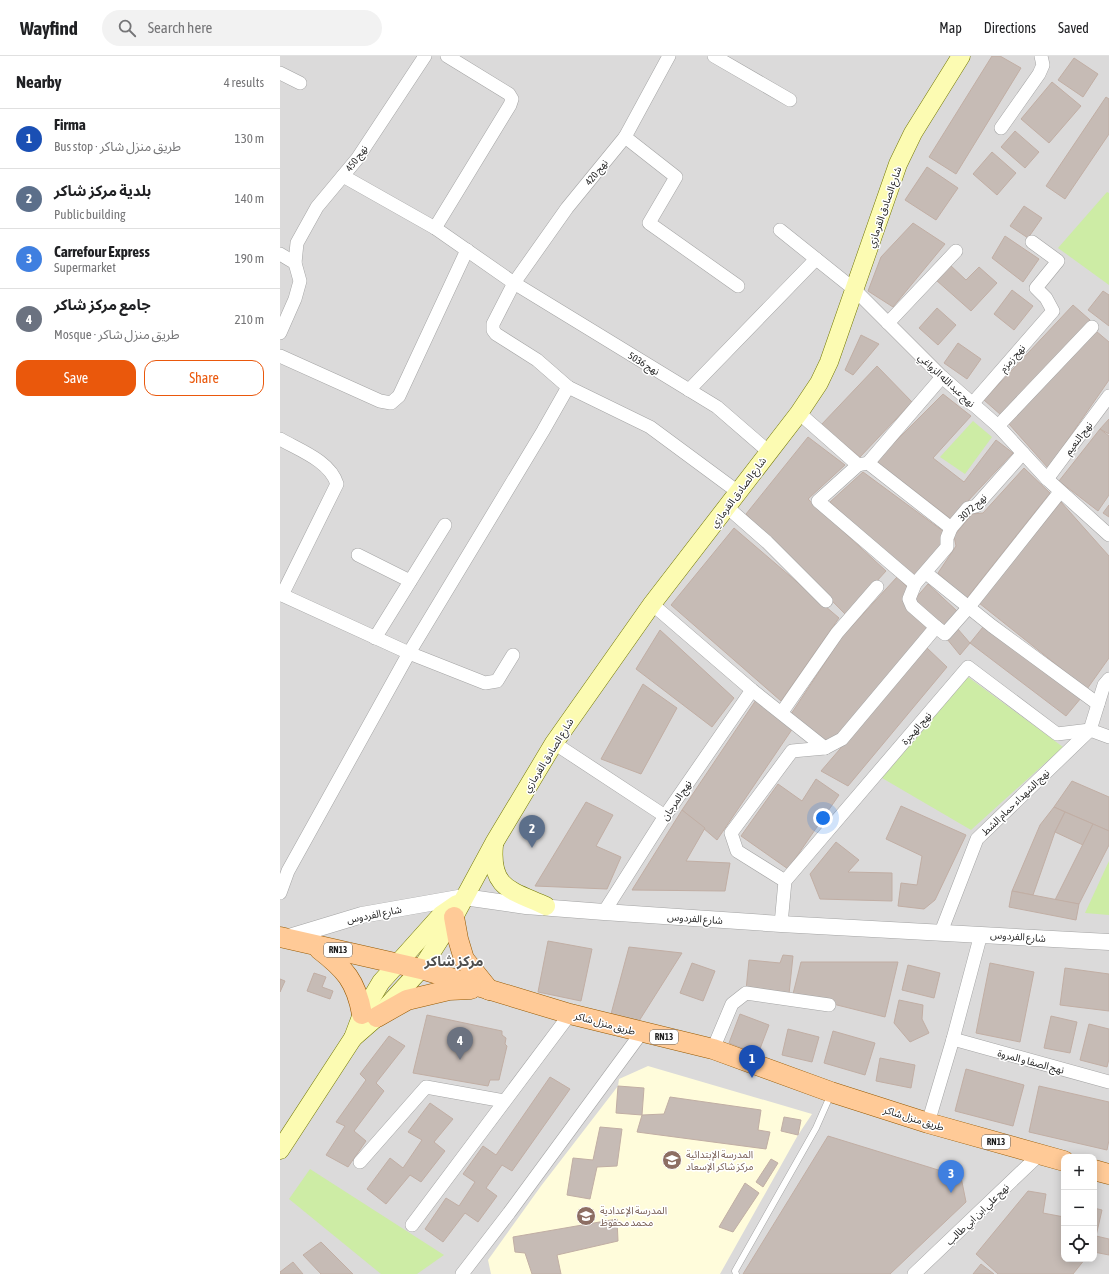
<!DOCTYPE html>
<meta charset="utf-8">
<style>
:root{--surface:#fff;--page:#f2f2f2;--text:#202124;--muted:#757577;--line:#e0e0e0;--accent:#ea580c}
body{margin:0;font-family:"Asap Condensed","Noto Sans Arabic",sans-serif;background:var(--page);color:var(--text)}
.controls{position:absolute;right:12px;bottom:12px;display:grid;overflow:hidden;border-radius:8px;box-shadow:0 2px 10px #0003}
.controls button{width:36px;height:36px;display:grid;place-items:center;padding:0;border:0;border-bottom:1px solid var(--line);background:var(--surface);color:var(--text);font:20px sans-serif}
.you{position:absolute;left:543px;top:762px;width:14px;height:14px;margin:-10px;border:3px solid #fff;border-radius:50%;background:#1a73e8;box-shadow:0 0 0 6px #1a73e833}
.badge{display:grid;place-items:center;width:26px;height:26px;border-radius:50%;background:var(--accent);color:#fff;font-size:13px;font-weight:700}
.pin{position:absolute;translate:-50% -33px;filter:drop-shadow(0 1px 2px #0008)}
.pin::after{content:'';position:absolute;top:21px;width:14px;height:12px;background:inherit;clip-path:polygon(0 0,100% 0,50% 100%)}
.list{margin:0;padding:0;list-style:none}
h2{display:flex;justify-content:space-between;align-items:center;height:52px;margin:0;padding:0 16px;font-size:17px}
h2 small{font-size:13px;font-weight:400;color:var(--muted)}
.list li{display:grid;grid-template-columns:26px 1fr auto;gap:12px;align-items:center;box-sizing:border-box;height:60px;padding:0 16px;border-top:1px solid var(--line)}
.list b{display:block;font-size:15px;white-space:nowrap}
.list p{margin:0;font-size:13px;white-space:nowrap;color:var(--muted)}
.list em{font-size:13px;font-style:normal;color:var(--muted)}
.actions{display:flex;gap:8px;padding:12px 16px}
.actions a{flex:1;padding:9px 0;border:1px solid var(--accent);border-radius:12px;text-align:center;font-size:14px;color:var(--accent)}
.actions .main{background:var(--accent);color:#fff}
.icon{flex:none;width:22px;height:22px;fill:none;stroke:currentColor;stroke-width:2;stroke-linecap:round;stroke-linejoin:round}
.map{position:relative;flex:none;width:829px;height:1218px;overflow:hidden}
header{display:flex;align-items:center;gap:24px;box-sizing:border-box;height:56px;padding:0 20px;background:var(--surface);border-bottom:1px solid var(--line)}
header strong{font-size:19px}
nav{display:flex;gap:22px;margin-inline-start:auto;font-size:14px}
.search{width:280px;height:36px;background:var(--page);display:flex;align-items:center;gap:10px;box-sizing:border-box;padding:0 14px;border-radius:22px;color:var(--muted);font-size:15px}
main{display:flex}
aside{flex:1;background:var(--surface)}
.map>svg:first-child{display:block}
.residential{fill:#dbdada;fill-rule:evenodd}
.education{fill:#fffcdb}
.grass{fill:#cdeca5}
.building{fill:#c6bbb5;stroke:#c1aea4}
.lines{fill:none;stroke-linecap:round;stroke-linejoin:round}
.service-casing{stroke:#a4a4a4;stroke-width:7}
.minor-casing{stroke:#a4a4a4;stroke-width:14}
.tertiary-casing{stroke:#a4a4a4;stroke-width:17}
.secondary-casing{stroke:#737800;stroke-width:19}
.primary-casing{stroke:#965900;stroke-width:21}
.service{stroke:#fff;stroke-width:6}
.minor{stroke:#fff;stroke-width:13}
.tertiary{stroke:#fff;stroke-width:16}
.secondary{stroke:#fcfbb2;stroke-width:18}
.primary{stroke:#ffca97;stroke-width:20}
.labels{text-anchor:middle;stroke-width:3;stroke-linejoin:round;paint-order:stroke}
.shield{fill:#fff;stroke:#616161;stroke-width:1}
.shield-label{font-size:9px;font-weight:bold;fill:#1d1d1d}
.street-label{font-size:10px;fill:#1d1d1d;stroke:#fff}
.education-label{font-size:10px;fill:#785e54;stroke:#fff;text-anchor:start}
.district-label{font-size:14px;font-weight:bold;fill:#505050;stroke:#fff}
</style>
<header>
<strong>Wayfind</strong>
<div class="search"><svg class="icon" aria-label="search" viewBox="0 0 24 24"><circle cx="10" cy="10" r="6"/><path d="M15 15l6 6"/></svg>Search here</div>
<nav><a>Map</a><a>Directions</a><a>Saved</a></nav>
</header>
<main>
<aside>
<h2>Nearby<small>4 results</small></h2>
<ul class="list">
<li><span class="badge" style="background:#1a4fb4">1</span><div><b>Firma</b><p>Bus stop · طريق منزل شاكر</p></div><em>130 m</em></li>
<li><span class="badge" style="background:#5c6f8a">2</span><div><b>بلدية مركز شاكر</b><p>Public building</p></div><em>140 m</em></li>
<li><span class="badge" style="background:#3f7fe0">3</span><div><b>Carrefour Express</b><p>Supermarket</p></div><em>190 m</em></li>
<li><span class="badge" style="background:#6b7280">4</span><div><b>جامع مركز شاكر</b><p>Mosque · طريق منزل شاكر</p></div><em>210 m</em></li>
</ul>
<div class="actions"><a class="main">Save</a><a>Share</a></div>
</aside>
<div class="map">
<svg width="829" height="1218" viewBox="0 0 829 1218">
<rect width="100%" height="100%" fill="#efe9e2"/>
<path class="residential" d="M0,0H829V1218H0ZM784,1101H814V1203H784Z"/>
<polygon class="education" points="368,1010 532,1058 518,1079 440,1218 211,1218 208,1204 261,1130 338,1030 339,1023"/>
<g class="grass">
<polygon points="827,136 829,137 829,229 778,192"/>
<polygon points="693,365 712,381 685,418 660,401"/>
<polygon points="688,621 783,691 691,774 602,722"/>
<polygon points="829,805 829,859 805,857"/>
<polygon points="30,1113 164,1199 137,1218 101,1218 9,1143"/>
</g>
<g class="building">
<polygon points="712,0 720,0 741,12 676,118 649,101"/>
<polygon points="794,2 818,18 803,41 778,24"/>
<polygon points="772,26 801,50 769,87 741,63"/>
<polygon points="826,41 829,43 829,78 785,143 766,130"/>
<polygon points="735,75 759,96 745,112 721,91"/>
<polygon points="712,96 736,117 717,139 693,118"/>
<polygon points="647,111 678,132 656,164 625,144"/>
<polygon points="744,150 762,162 748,182 730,170"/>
<polygon points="633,167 665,188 613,251 588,235 601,201"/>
<polygon points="725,180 759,203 743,226 712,202"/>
<polygon points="670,209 686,224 699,211 717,227 691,255 656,224"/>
<polygon points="732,234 753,250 734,274 714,258"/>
<polygon points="823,235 829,239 829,270 808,254"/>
<polygon points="793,249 810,264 721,359 704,344"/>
<polygon points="657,252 676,269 658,289 639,272"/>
<polygon points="816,275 829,286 829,324 768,412 729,368"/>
<polygon points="581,279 599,288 573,319 565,314"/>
<polygon points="678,287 701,303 687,323 664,307"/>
<polygon points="597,310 632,346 580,401 541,369"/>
<polygon points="663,338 691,360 653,402 684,426 716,384 733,397 671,463 596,405"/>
<polygon points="829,363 829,378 820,373"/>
<polygon points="820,373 829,380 829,439 818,455 779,425"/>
<polygon points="528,381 565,409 528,443 606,515 566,559 466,458"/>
<polygon points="744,412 770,437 686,543 658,517 676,490 674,480 692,458 703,457"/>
<polygon points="583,416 663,475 662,489 634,522 550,446"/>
<polygon points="781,446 829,500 829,602 807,633 699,547"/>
<polygon points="829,449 829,461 823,457"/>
<polygon points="454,472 559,562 501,645 391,549"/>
<polygon points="617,521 628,532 648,572 560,678 547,685 511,658 562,581"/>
<polygon points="648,528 677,555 664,571 634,544"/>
<polygon points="703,571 801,642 786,660 690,587"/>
<polygon points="677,572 690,587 680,599 667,583"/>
<polygon points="380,574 454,642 432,671 356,613"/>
<polygon points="647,592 667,611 568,730 541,715"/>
<polygon points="363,628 397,652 361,718 321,703"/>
<polygon points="476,644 513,672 437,784 402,754"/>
<polygon points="536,723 559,739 508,813 461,780 498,728 522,745"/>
<polygon points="792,725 829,741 829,775 774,751"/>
<polygon points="306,746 333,759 316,790 341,801 327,833 255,830"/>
<polygon points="621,750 686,779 655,844 644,853 618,850 621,827 637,829 642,800 606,783"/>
<polygon points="774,751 785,756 775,776 753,839 732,835 760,769"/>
<polygon points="402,754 425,772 406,805 450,807 445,835 352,834"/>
<polygon points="785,756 813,768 803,789 775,776"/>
<polygon points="813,768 829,775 829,789 799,848 775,844"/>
<polygon points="556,786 579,804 568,816 612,817 612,845 540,843 530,818"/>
<polygon points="732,835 799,848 796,864 729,851"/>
<polygon points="268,885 312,893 301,945 258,936"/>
<polygon points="349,891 402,897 359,965 331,958"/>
<polygon points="503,899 513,900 509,938 466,934 469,904 500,907"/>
<polygon points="521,906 618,906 605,961 513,938"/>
<polygon points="412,907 435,915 423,945 400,937"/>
<polygon points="710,907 754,916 740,986 696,977"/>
<polygon points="628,909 660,917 654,942 622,934"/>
<polygon points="785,912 829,918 829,955 780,949"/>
<polygon points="34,917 46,921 42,931 53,935 50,943 27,935"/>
<polygon points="0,923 5,925 0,936"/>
<polygon points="619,944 643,949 642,963 649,977 630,986 614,967"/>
<polygon points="460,958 489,969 478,998 449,987"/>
<polygon points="147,959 222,975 222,979 226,982 225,988 227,990 219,1024 210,1024 208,1030 133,1017"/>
<polygon points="771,960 797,966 790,997 764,992"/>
<polygon points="809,968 829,973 829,1003 827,1011 800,1004"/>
<polygon points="508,973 539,981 532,1006 502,999"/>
<polygon points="553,975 595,987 585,1019 544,1007"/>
<polygon points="109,980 125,990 96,1027 104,1035 74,1075 86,1085 68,1111 46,1099 65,1070 56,1066 86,1024 80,1018"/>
<polygon points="600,1002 635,1009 631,1032 596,1025"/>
<polygon points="686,1013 744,1029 733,1070 675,1055"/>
<polygon points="270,1021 290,1033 232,1115 222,1109 206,1132 217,1140 198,1166 185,1157 163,1186 145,1173 166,1142 179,1150 195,1126 183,1118 203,1090 216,1099"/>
<polygon points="338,1030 364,1032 362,1059 336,1057"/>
<polygon points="759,1030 829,1046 829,1084 827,1094 749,1076"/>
<polygon points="390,1041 481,1054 478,1074 490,1076 486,1093 357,1076 362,1059 384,1058"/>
<polygon points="150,1047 173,1063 154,1086 165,1095 141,1126 130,1119 106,1148 87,1133 110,1102 123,1112 142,1084 128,1076"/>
<polygon points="504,1061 521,1064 518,1079 501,1075"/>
<polygon points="320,1071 342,1073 337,1110 317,1111 310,1143 287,1139 293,1102 313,1104"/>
<polygon points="548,1080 681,1121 686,1146 610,1218 463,1218"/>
<polygon points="491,1103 498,1107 483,1131 476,1126"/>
<polygon points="465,1127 479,1137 453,1176 439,1171"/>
<polygon points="748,1135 766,1138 763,1157 784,1161 784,1203 805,1203 793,1218 718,1218 696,1198"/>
<polygon points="814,1152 822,1154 816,1180 829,1183 829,1199 814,1196"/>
<polygon points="337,1163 338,1185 277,1199 281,1218 252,1218 245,1197 235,1196 233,1181"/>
<polygon points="41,1186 73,1218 41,1218 23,1199"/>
<polygon points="13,1206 23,1218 0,1218 0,1216"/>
<polygon points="701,1208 714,1218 693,1218"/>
</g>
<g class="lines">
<defs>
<polyline id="service" points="456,1218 455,1215 536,1072 551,1038"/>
<g id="minor">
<polyline points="389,0 345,81 287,152 234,227 213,268 213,274 216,278 257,304 288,331 370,371 458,436"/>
<polyline points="434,0 510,44"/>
<polyline points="0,17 20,27"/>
<polyline points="721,72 759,18 763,9 761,0"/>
<polyline points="345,81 396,121 369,167 458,230"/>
<polyline points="63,120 155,172 234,227 437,351 489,396"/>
<polyline points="155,172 230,49 232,43 229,38 167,0"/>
<polyline points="500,174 575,234 662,321 718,370 767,423 829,479"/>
<polyline points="0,198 15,207"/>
<polyline points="608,267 676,195"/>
<polyline points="0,277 15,243 20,225 15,207 17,187 37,151 77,103 145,0"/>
<polyline points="0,300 100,345 111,347 119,340 187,194"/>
<polyline points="409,334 536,203"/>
<polyline points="692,348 773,255 766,242 756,232 778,205 752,186"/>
<polyline points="519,357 578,409 588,407 662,321"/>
<polyline points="718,370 812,271"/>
<path d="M0,383C19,394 50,405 57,428L2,539"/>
<polyline points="588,407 671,472"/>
<polyline points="578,409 538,445 635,528"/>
<polyline points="767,423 829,340"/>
<polyline points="447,451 487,486 546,545"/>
<polyline points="78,499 130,525"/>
<polyline points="646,517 712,570 818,648"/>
<polyline points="0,538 129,597 205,627 217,625 233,599"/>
<polyline points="372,548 472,634 545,692"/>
<polyline points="656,571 665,578 688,552 780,436"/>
<polyline points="95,582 165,469"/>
<polyline points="502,656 557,577 597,531"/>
<polyline points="274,687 385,760"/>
<polyline points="505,825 457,795 451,777 512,695 545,692 562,683 656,571 632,550 629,543 635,528 667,491 667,482 671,472 688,452 696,450 743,397"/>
<polyline points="0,837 8,815 129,597 263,375 288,331"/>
<polyline points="324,856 385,760 472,634"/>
<polyline points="501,868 505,825 688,611 777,678 810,674 829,681"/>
<polyline points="661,876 697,783 810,674 824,629 829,623"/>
<polyline points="673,983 829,1026"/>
<polyline points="433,993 452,948 466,937 549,949"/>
<polyline points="648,1067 673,983 701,878"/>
<polyline points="80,1106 146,1031 224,1045"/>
<polyline points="132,1169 290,958"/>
<polyline points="182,1218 229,1157 362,976"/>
<polyline points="634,1218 760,1098"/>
</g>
<polyline id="tertiary" points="6,882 82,859 184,841 246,850 324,856 501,868 829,886"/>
<g id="secondary">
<path d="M214,789C210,833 231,834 266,850"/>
<polyline points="73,982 97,961 141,913 174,861 214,787 274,687 372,548 519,357 539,327 549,306 618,108 633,77 681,0"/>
<polyline points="0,1094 73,982 82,958 101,926 161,859 177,848"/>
</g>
<g id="primary">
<polyline points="174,861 178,883 184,903 209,934"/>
<polyline points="0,881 141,913 290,958 433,993 551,1036 648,1067 784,1105"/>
<path d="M39,893C65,913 76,925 82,958"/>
<polyline points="97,961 127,944 169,934 191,933"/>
<polyline points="814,1114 829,1118"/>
</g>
</defs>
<use href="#service" class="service-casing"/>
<use href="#minor" class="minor-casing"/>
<use href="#tertiary" class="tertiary-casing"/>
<use href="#secondary" class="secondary-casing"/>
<use href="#primary" class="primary-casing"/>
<use href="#service" class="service"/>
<use href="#minor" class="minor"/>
<use href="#tertiary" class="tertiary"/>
<use href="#secondary" class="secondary"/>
<use href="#primary" class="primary"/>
</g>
<defs>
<symbol id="school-disc" viewBox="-11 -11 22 22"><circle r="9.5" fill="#8d6e63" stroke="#fff"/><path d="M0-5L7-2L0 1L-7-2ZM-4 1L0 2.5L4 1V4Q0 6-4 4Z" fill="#fff"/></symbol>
</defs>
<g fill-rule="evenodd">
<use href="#school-disc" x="381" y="1093" width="22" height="22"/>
<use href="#school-disc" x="295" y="1149" width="22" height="22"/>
</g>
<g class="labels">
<g class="shield">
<rect x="44" y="887" width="28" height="14" rx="3"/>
<rect x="370" y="974" width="28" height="14" rx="3"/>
<rect x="702" y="1079" width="28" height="14" rx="3"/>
</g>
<g class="shield-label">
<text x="58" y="897">RN13</text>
<text x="384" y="984">RN13</text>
<text x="716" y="1089">RN13</text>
</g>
<g class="street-label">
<text transform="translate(76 102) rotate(-54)" y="4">نهج 450</text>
<text transform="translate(316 116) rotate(-51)" y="4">نهج 420</text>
<text transform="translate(604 151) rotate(-71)" y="4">شارع الصادق القرمازي</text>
<text transform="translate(732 302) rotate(-49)" y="4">نهج زمزم</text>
<text transform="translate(364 307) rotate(31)" y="4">نهج 5036</text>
<text transform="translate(667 324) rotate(43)" y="4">نهج عبد الله الزواغي</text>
<text transform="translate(798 382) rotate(-53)" y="4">نهج النعيم</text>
<text transform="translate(458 436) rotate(-53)" y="4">شارع الصادق القرمازي</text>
<text transform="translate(692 451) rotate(-43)" y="4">نهج 3072</text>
<text transform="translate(636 672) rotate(-49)" y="4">نهج الهجرة</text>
<text transform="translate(268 699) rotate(-58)" y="4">شارع الصادق القرمازي</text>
<text transform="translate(396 744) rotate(-56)" y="4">نهج المرجان</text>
<text transform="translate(735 746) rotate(-44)" y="4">نهج الشهداء حمام الشط</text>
<text transform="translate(94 858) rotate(-11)" y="4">شارع الفردوس</text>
<text transform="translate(415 862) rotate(4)" y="4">شارع الفردوس</text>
<text transform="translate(738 880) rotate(4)" y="4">شارع الفردوس</text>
<text transform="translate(325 967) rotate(15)" y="4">طريق منزل شاكر</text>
<text transform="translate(751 1005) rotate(15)" y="4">نهج الصفا و المروة</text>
<text transform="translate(634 1062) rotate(17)" y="4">طريق منزل شاكر</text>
<text transform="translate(697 1158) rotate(-44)" y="4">نهج علي ابن ابي طالب</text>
</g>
<g class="education-label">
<text x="406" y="1102">المدرسة الإبتدائية<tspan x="406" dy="12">مركز شاكر الإسعاد</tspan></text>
<text x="320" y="1158">المدرسة الإعدادية<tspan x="320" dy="12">محمد محفوظ</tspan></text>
</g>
<g class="district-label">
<text x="174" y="910">مركز شاكر</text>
</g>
</g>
</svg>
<div class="controls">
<button>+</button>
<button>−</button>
<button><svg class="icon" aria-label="locate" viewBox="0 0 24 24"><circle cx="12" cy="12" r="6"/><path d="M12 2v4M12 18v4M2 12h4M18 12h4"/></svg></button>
</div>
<div class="you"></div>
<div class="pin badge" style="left:472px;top:1022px;background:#1a4fb4">1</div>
<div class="pin badge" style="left:252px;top:792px;background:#5c6f8a">2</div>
<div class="pin badge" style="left:671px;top:1137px;background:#3f7fe0">3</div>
<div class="pin badge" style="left:180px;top:1004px;background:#6b7280">4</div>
</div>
</main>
